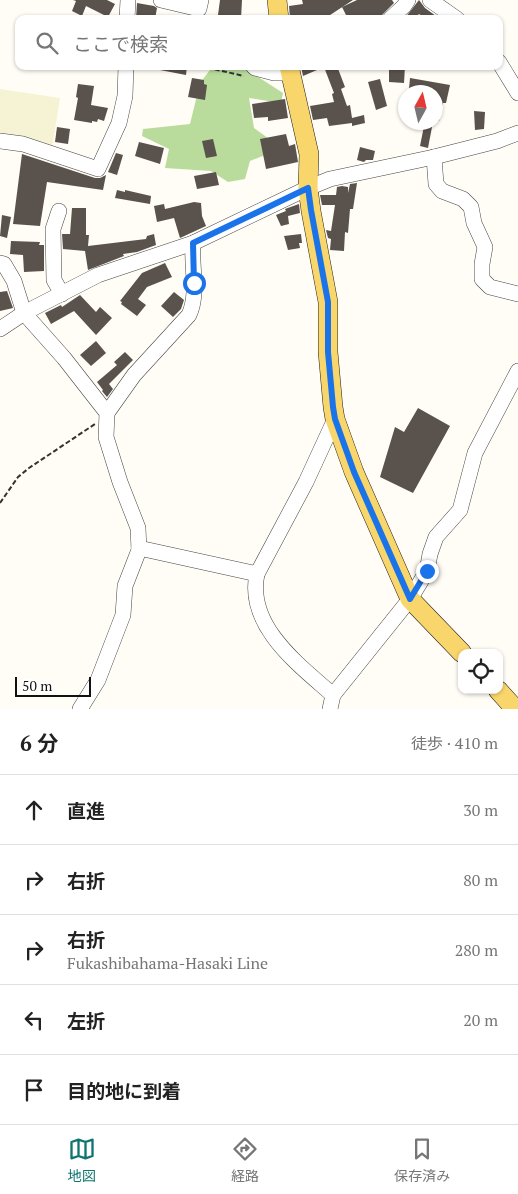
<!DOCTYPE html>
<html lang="ja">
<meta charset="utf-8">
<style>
:root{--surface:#fff;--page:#f2f2f2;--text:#222;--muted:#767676;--line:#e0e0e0;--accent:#0f766e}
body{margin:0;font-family:"PT Serif","Noto Sans JP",serif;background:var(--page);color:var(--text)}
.controls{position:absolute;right:15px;bottom:15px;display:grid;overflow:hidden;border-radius:10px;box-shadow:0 1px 4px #0004}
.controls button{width:45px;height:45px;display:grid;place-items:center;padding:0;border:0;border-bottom:1px solid var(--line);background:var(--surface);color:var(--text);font:25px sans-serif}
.compass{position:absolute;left:398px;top:85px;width:45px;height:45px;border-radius:50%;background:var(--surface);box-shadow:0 1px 4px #0004;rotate:8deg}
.scale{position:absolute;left:15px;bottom:12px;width:76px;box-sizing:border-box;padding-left:5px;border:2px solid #111;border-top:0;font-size:14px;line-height:18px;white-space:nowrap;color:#111;-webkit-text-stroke:4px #fff;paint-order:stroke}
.stop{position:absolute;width:15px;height:15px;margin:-11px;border:4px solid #1a73e8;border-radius:50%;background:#fff}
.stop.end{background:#1a73e8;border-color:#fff;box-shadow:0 1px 5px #0008}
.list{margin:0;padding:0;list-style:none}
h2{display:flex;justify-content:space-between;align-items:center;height:65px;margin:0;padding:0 20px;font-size:21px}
h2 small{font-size:16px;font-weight:400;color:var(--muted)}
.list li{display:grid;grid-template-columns:32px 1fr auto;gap:15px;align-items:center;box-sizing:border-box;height:70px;padding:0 20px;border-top:1px solid var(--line)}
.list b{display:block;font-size:19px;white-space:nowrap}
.list p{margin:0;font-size:16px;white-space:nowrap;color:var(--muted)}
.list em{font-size:16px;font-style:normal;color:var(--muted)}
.icon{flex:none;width:28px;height:28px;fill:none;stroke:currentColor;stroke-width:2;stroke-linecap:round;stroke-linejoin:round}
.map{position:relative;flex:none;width:518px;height:709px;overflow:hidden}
.search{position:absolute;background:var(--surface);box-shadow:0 1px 4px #0004;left:15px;right:15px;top:15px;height:55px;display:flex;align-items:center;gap:12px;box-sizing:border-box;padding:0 18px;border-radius:10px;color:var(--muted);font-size:19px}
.sheet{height:415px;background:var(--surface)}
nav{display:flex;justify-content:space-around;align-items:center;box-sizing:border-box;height:70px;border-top:1px solid var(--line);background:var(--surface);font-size:14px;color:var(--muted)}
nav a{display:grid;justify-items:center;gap:2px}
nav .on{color:var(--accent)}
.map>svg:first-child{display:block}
.farmland{fill:#f6f3d4}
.forest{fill:#b9dc9c}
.building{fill:#5a524d}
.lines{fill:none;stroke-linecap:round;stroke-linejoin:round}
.minor-casing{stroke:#444;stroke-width:16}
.major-casing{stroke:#222;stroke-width:20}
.path{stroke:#333;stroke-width:2;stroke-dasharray:5 2.5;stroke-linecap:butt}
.minor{stroke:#fff;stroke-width:15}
.major{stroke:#f9d66b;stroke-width:19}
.route{stroke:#1a73e8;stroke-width:6}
</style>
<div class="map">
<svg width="518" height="709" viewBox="0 0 518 709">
<rect width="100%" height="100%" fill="#fffdf5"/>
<polygon class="farmland" points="0,89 60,98 52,148 0,134"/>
<polygon class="forest" points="213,66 241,66 283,93 281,103 249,98 254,128 272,141 270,153 250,161 245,179 228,182 211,171 165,168 169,149 142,136 143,129 190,124 200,83"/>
<g class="building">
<polygon points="73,0 107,0 115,4 108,17 86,6 82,16 72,11 76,1"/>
<polygon points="220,0 242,0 241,19 218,15"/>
<polygon points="302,0 353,0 324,19 299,19 299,17 290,18 289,6 303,4"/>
<polygon points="357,0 392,0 394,3 378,19 348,19 342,7"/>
<polygon points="419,0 425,8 440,19 427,19 419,14 414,19 406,19 405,18"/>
<polygon points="137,3 154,6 157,8 155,19 136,19"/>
<polygon points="160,66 187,66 186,75 160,70"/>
<polygon points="301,66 337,66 345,87 341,89 347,106 350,105 352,118 364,115 365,123 352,126 352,123 329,126 327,118 313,120 310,106 334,102 332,94 334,93 324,67 303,76"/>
<polygon points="389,66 405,66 404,83 389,82"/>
<polygon points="192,78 204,80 204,84 207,85 205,100 188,97"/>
<polygon points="410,78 450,85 446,103 443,103 439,121 436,121 436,92 411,92 412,90 409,89"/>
<polygon points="380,79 387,106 376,110 368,82"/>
<polygon points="78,84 94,86 91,105 108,108 104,121 98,119 97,122 92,121 92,123 74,120 78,98 76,97"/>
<polygon points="285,99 288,118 268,121 268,117 254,118 252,104"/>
<polygon points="474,111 485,112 484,129 475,130"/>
<polygon points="424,126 432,127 428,148 420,146"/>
<polygon points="57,127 70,129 68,144 55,142"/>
<polygon points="286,134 289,146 295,144 298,162 266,169 260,139"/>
<polygon points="213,139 217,156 206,158 202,141"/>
<polygon points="139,142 164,148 160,164 135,156"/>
<polygon points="360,147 375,151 373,160 366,160 364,162 357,160"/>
<polygon points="116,153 123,155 117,175 108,172"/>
<polygon points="22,154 95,178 100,178 106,175 103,190 47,182 40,226 13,224"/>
<polygon points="216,172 219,185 197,189 194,176"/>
<polygon points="357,183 353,209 350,209 348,233 345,232 344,251 330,250 331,239 328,238 326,230 331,231 335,205 322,205 320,195 336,195 337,187 342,186 348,187 348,193 350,184"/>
<polygon points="117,190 125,192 125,190 151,196 150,204 115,198"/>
<polygon points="194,202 201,203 202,216 206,226 180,238 174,218 157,222 154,206 164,204 165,209"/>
<polygon points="299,204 300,213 288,216 289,224 281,226 276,215 286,211 285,209"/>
<polygon points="72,208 86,208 86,235 89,235 88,246 146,239 147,236 154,234 156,245 137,252 123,254 124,256 88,270 85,251 63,249 62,234 70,234"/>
<polygon points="2,215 11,217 7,238 0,236"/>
<polygon points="301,234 302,243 299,243 300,248 288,250 284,236"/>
<polygon points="11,241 40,242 39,245 44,245 44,271 24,272 23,255 10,254"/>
<polygon points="165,263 172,277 147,287 138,299 146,305 137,316 121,304 122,302 120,301 142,273"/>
<polygon points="7,291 13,308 0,311 0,292"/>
<polygon points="174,292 184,300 181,309 173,317 161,306"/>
<polygon points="80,295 96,312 100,307 112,318 96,335 74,311 51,324 45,313 61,305 62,307"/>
<polygon points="96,341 106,353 91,366 80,355"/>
<polygon points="125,352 133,360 109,384 113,389 107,397 102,391 103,390 97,382 117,365 114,362"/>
<polygon points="418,408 450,426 413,493 380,477 395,427 404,432"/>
</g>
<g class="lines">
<defs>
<g id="minor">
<polyline points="161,0 199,9 201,0"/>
<polyline points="430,0 457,19"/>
<polyline points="127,19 128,0"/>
<polyline points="390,19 404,6 408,0"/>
<polyline points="499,62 518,93"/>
<polyline points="253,66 255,68 274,73 291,73"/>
<polyline points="0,141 23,144 98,169 119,123 125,96 126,66"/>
<polyline points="434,157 436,184 442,191 463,199 471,207 474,223 485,247 482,264 482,279 490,287 518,294"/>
<polyline points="59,211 53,229 54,280 62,294"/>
<polyline points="0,263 4,264 14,281 24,313 64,358 107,413 106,437 120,482 138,528 139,550 125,586 123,615 98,680 80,709"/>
<polyline points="0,329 24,313 98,275 193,243 308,188 330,179 434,157 497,141 518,133"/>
<path d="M107,413L134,375L189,315C199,293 191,267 193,243"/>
<polyline points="139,548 257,574"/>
<path d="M333,695C299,665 246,626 257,574L306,482L335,419"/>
<polyline points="330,709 333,695 410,599 427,571 430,554 436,537 460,510 475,453 518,371"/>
</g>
<g id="major">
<polyline points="277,0 279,19"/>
<polyline points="289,66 309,154 308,188 311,211 328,302 328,352 333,407 335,419 354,472 410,599 462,653"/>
<polyline points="498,690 515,709"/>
</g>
</defs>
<use href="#minor" class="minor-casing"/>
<use href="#major" class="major-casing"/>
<g class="path">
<polyline points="200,66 244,76"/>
<polyline points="0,503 18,477 29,468 95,424"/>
</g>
<use href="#minor" class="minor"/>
<use href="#major" class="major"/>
</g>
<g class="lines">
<polyline class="route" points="194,283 193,243 308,188 311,210 328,302 328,352 333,407 335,419 354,472 410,599 427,571"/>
</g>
</svg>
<div class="controls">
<button><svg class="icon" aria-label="locate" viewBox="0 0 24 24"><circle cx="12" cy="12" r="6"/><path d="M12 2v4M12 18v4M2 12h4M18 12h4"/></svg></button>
</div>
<svg class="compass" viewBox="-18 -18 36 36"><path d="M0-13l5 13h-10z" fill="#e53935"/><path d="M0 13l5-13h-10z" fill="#767676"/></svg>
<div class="scale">50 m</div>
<div class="stop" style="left:194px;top:283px"></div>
<div class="stop end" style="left:427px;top:571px"></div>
<div class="search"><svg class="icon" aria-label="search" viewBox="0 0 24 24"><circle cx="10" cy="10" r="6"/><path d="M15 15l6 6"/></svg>ここで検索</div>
</div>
<section class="sheet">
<h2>6 分<small>徒歩 · 410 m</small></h2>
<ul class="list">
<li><svg class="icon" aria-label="ahead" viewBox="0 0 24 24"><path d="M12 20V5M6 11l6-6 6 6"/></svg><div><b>直進</b></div><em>30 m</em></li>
<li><svg class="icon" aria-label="right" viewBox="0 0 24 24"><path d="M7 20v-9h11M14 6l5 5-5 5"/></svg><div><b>右折</b></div><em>80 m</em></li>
<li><svg class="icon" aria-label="right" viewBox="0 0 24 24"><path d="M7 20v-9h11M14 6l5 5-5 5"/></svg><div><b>右折</b><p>Fukashibahama-Hasaki Line</p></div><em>280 m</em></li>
<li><svg class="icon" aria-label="left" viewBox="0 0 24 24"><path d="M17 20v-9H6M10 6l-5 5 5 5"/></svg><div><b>左折</b></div><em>20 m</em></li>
<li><svg class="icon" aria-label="arrive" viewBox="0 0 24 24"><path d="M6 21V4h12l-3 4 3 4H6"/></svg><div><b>目的地に到着</b></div></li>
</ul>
</section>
<nav>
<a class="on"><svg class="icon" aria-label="map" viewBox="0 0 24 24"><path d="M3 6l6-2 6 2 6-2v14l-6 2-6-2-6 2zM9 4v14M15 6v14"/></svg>地図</a>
<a><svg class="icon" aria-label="directions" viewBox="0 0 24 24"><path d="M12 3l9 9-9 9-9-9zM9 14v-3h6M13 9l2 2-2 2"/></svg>経路</a>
<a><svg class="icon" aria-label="saved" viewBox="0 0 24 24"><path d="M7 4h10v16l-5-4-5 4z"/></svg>保存済み</a>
</nav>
